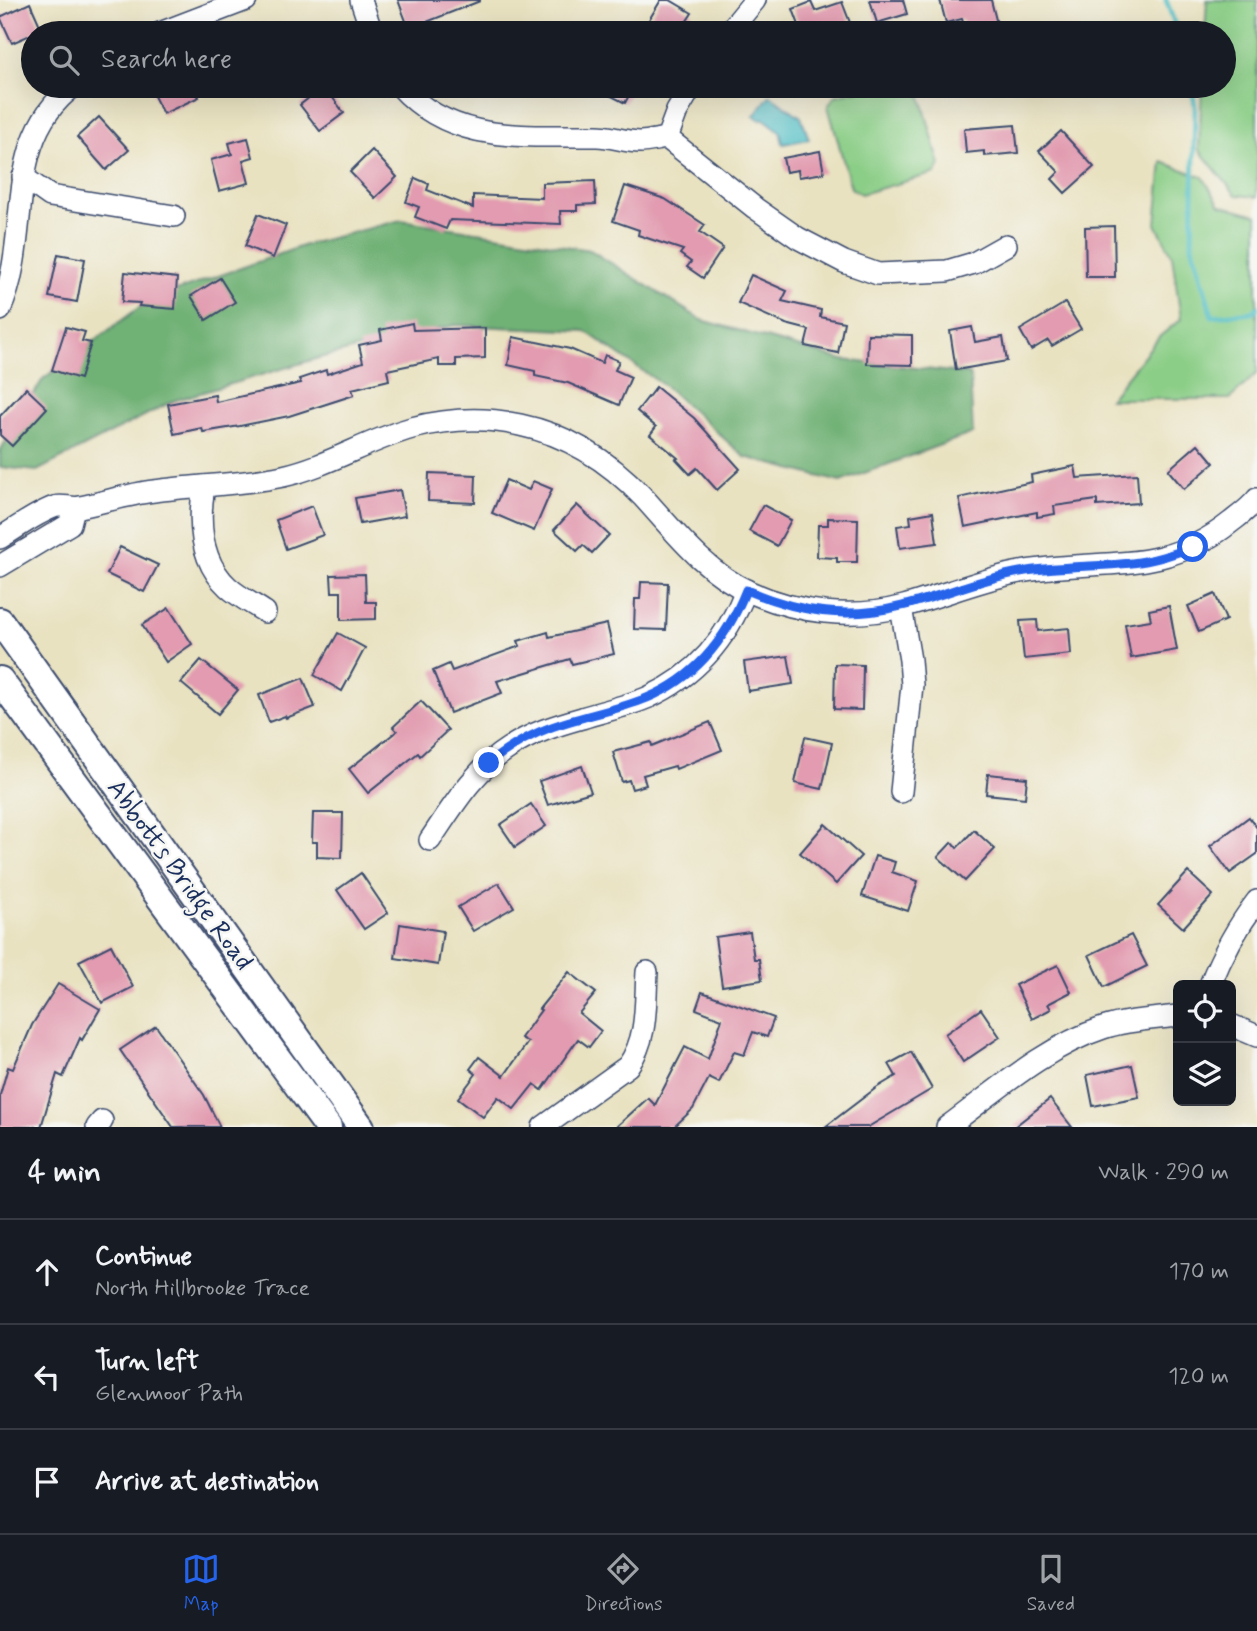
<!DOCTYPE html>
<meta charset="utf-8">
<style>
:root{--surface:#171b24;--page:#20242c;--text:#f1f3f6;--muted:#9ea1a6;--line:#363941;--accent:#2563eb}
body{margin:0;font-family:Mynerve,sans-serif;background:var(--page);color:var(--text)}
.controls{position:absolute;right:21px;bottom:21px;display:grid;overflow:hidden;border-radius:10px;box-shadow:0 7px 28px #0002}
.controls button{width:63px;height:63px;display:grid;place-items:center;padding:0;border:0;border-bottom:2px solid var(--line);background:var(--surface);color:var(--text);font:35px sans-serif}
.stop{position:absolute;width:21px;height:21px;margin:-16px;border:5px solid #2563eb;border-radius:50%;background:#fff}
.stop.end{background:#2563eb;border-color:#fff;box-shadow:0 2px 7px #0008}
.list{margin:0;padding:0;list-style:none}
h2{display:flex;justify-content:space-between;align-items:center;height:91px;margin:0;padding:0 28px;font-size:30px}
h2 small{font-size:23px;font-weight:400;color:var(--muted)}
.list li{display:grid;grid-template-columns:46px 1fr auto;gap:21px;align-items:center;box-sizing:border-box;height:105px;padding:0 28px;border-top:2px solid var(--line)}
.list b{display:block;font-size:26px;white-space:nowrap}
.list p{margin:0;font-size:23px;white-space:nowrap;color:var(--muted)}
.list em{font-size:23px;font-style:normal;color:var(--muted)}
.icon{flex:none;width:38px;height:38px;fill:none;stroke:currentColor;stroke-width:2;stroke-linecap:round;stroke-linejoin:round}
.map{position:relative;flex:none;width:1257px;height:1127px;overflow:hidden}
.search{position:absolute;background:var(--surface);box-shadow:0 7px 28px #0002;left:21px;right:21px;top:21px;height:77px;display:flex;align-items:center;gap:18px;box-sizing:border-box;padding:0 24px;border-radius:38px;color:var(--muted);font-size:26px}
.sheet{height:406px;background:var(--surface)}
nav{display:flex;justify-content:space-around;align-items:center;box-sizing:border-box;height:98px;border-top:2px solid var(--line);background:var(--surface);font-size:19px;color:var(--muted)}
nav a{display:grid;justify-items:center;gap:4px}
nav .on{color:var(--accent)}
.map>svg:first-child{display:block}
.green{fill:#8bce87;stroke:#537e72;stroke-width:2}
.forest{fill:#70b174;stroke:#467069;stroke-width:2}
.water{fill:#4ebdc4;stroke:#347691;stroke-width:2}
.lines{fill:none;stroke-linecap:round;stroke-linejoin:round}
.stream{stroke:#4ebdc4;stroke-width:5}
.building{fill:#e29bb0}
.minor-casing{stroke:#3a4a6d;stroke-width:24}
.major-casing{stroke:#3a4a6d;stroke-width:30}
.minor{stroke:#fff;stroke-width:21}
.major{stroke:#fff;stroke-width:26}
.route{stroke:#2563eb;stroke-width:9}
.labels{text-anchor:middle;stroke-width:5;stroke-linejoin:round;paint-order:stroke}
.street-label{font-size:26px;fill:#1b2f5e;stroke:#f6f6f2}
</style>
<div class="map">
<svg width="1257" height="1127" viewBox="0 0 1257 1127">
<rect width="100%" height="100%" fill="#f6f6f2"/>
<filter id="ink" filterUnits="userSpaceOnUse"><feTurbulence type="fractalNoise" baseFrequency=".0143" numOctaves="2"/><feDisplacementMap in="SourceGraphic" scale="14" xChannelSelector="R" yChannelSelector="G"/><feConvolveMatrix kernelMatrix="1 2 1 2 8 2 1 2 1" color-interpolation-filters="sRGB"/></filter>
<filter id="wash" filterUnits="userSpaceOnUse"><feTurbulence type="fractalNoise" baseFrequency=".00686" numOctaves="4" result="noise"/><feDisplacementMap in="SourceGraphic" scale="28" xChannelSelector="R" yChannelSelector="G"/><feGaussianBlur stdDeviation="1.57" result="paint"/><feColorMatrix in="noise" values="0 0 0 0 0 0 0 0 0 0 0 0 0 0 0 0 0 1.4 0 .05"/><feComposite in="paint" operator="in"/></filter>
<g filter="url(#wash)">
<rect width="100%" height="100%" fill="#e9e2c1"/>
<g class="green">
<polygon points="1207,0 1257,0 1257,197 1236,195 1199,150 1202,86 1224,86 1224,33 1205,33"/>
<polygon points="874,86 918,86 940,165 936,173 861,194 851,188 828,106 835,96"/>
<polygon points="1162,162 1203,177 1220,205 1257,215 1257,373 1230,399 1109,399 1159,337 1181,319 1172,255 1156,224"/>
</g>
<polygon class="forest" points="401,220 590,250 702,320 843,360 970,374 973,433 840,482 745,457 666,387 585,331 455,325 319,358 173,401 37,471 0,467 0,451 43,379 148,301 308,244"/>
<polygon class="water" points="770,95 801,117 809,139 783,144 780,131 763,118 761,120 754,116"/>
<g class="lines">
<g class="stream">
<polyline points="1166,0 1178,33"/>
<polyline points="1191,86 1195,105 1192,245 1212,316 1253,312 1257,308"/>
</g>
</g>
<g id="blocks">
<g class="building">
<polygon points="398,0 480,0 480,1 409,29"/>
<polygon points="661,0 670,0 692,13 679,33 641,33"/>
<polygon points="870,0 903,0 907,14 877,23"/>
<polygon points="940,0 991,0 997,24 966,32 962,19 946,23"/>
<polygon points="811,2 815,11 842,2 854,33 818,33 817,29 802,33 793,9"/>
<polygon points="30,3 42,30 12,43 0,17"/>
<polygon points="149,86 194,86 199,97 163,114"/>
<polygon points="324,86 344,113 320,131 300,105"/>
<polygon points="592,86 634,86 625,103"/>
<polygon points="99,117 129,150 106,170 77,137"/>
<polygon points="1015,125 1018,153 984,156 984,151 966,153 964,129"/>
<polygon points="1061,131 1094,167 1065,193 1052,179 1059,172 1039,151"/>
<polygon points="248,138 253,157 243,160 249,183 219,191 211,160 232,154 229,143"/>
<polygon points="372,150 397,177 375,198 350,172"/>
<polygon points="820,151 824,173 799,177 798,170 786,172 783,158"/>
<polygon points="415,178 429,184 427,190 473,208 473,195 542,198 542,183 595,181 596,204 577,205 577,211 560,211 561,224 450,220 446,229 415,217 419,207 406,202"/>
<polygon points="625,186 665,199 705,225 700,232 723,248 703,278 687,267 691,262 680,254 683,250 638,235 639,230 613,221"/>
<polygon points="258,214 286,225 273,258 245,246"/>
<polygon points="1114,226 1115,277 1086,277 1085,227"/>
<polygon points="58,254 85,259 77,302 49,297"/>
<polygon points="125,272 177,278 175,309 139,306 140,303 122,302"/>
<polygon points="751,275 787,291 782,301 821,310 820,317 844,322 838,353 805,346 809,330 786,324 738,303"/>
<polygon points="220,278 235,302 206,320 191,296"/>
<polygon points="1065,303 1081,329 1052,346 1048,340 1031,350 1020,330"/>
<polygon points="412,323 413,330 485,328 485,358 456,359 456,366 439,366 439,359 387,370 389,380 352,389 354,395 289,416 240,426 203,432 202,428 174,434 168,404 215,395 216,402 301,383 299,379 326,370 327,374 363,362 359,345 382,340 380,330"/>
<polygon points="66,327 85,332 82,341 91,343 80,379 52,370"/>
<polygon points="972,327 975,342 1003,337 1007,361 956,370 950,331"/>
<polygon points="868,334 912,335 912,365 867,364"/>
<polygon points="513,337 570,349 602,363 605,355 619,361 615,370 631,377 619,405 568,383 535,376 535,371 508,365"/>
<polygon points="656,387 694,418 740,469 717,490 697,468 690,474 676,459 678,458 650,435 656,427 637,411"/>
<polygon points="26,388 47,408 12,446 0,435 0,416"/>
<polygon points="1198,444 1214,463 1184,489 1168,470"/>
<polygon points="1075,466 1077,478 1137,474 1139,503 1097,506 1097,500 1054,506 1055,514 1037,517 1037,512 965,527 959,498 1032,482 1031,475"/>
<polygon points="429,473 476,475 475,503 428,501"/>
<polygon points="506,480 529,490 533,481 552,489 534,531 492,513"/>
<polygon points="400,490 405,516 360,524 355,498"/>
<polygon points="577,505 609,535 592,553 583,545 577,551 554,530"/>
<polygon points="763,505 791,520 777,546 749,531"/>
<polygon points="312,506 323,535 286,549 276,520"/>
<polygon points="933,512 937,543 900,548 897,526 911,524 910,516"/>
<polygon points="828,518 858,519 857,562 837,562 837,558 817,557 818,525 828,525"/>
<polygon points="120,547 158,565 144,592 107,574"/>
<polygon points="365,574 366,602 376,602 376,619 341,620 341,592 332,592 331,575"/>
<polygon points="641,582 668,583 666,630 634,629 635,599 640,599"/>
<polygon points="1215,594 1226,620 1199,632 1188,606"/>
<polygon points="1169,606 1177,650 1131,658 1125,624 1151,620 1149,610"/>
<polygon points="169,608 192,644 166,662 142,625"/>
<polygon points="1037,620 1038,631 1069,628 1071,654 1024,659 1020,621"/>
<polygon points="607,624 614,654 572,664 570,659 497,681 502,693 450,713 433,671 449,664 452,671 520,646 518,641 548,632 549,637"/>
<polygon points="338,633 365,648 342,691 314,675"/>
<polygon points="788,656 793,684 748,691 744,662"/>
<polygon points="201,660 238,690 218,714 181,683"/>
<polygon points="835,664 863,665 862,710 834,709"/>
<polygon points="303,678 315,707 286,718 285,716 269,722 259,695"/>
<polygon points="421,701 448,730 420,756 418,753 368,793 349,769 397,731 393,727"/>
<polygon points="710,722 722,750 676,769 675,766 643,775 646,785 632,789 629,780 622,782 613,752 651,742 652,746"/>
<polygon points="805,737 832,743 822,789 795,783"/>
<polygon points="582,766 591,792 548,805 539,781"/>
<polygon points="988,774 1027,778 1025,798 986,794"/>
<polygon points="531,804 546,826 515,847 500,825"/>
<polygon points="313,813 343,813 342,858 317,857 317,842 312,842"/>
<polygon points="1249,817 1257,828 1257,854 1230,873 1210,846"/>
<polygon points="825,824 861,856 836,884 800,853"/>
<polygon points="974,830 995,849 965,881 938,857 952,842 957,848"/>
<polygon points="875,856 895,862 892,872 918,881 908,911 862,896"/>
<polygon points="1188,872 1213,895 1183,928 1158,905"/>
<polygon points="361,873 388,913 364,929 337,890"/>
<polygon points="499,883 514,907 473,931 458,907"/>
<polygon points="400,924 443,931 438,965 395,958"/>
<polygon points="750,932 754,959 759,959 762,980 722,986 715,937"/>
<polygon points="1131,935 1147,966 1104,987 1089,955"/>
<polygon points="111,945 133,987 102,1003 79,961"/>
<polygon points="1058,965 1071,992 1048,1004 1051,1009 1032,1019 1015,985"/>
<polygon points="569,972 596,993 579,1013 601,1031 589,1047 578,1039 542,1090 534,1084 514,1109 498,1097 483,1117 458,1098 476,1074 470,1069 479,1057 504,1076 528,1042 521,1038 541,1010 539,1009"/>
<polygon points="58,984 100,1009 82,1040 80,1038 63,1077 57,1074 41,1127 0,1127 0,1095 8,1067 13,1069 32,1025"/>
<polygon points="702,992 774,1018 767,1037 753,1032 744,1055 734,1052 719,1083 709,1078 693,1109 674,1127 616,1127 648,1098 655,1105 685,1047 708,1059 722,1019 696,1009"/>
<polygon points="981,1009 1000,1037 963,1062 945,1034"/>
<polygon points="156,1026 204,1095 220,1127 173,1127 120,1050"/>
<polygon points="911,1052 932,1089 868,1127 825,1127 876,1088 896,1076 889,1064"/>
<polygon points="1132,1065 1139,1097 1093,1106 1087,1075"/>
<polygon points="1050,1099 1072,1127 1014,1127"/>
</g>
</g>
</g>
<g filter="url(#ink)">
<use href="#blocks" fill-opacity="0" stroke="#3a4a6d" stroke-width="2"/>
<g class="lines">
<defs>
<g id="minor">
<polyline points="361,0 372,33"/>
<polyline points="160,33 246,0"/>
<polyline points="728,33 755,0"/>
<path d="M400,86C453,145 525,135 597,136C611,136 626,142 640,142C649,142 658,139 667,138L755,208L798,238L844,262L878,274L947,271L974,263L1006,245"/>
<polyline points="667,138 677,111 692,86"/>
<polyline points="23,177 50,196 174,216"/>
<path d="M0,310C33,237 1,139 74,86"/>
<path d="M204,486C198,522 200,561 228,587C239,597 253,604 265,612"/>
<path d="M0,538C17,528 35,514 54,507C62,504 71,509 80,507C105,502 129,494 154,491C197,485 241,485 283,476C328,466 368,440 412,428C447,419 485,417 520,425C568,435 610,462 643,497C675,532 705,572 750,592C798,613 852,620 904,606C941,596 977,581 1015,573C1097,556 1160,579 1231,522C1240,515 1250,508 1257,499"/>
<polyline points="0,566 70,524 74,508"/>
<polyline points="901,792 912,685 910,660 901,607"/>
<path d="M430,840C453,806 474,770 509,748C531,733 557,725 582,718C604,711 628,706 649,697C697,675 727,639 746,590"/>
<path d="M1210,985C1222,955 1237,927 1257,901"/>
<polyline points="1231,1025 1257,1036"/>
<polyline points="97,1127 102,1121"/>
<path d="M543,1127L628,1066C648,1038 645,1005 647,972"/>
<path d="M947,1127C996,1091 1045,1047 1103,1028C1127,1020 1153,1019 1178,1016"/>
</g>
<g id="major">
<polyline points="0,621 361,1127"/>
<polyline points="0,680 328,1127"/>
</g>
</defs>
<use href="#minor" class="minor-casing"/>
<use href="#major" class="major-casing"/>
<use href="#minor" class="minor"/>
<use href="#major" class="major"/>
</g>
</g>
<g class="lines" filter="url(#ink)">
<path class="route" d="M489,763C507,749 527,736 549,728C581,716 615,711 647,698C696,678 727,638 746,590C798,612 846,620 902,606C942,596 979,579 1020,572C1057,566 1094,567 1132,563C1153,561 1173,554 1193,547"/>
</g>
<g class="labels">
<g class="street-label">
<text transform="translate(181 874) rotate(54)" y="9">Abbotts Bridge Road</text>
</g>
</g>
</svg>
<div class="controls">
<button><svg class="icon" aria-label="locate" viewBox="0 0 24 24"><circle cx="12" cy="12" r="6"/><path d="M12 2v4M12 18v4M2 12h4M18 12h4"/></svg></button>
<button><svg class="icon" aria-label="layers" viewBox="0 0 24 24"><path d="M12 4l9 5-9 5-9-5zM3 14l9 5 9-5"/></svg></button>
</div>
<div class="stop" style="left:1193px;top:547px"></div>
<div class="stop end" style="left:489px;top:763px"></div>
<div class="search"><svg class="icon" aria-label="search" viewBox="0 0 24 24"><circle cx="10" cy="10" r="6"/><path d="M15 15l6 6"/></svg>Search here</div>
</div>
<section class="sheet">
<h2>4 min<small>Walk · 290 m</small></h2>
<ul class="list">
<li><svg class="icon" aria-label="ahead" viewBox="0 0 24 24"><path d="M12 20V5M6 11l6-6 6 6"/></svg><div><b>Continue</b><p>North Hillbrooke Trace</p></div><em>170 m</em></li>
<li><svg class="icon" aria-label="left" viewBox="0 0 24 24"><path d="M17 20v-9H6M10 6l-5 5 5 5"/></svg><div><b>Turn left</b><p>Glenmoor Path</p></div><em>120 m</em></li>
<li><svg class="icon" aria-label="arrive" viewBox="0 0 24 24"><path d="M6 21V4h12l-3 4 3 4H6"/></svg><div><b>Arrive at destination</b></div></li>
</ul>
</section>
<nav>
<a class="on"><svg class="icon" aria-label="map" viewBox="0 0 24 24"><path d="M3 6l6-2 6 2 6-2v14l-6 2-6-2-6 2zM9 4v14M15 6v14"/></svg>Map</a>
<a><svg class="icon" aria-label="directions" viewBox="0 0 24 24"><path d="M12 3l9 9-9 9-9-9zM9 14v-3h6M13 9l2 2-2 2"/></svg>Directions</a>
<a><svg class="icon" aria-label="saved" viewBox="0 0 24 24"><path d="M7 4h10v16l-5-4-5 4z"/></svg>Saved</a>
</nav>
